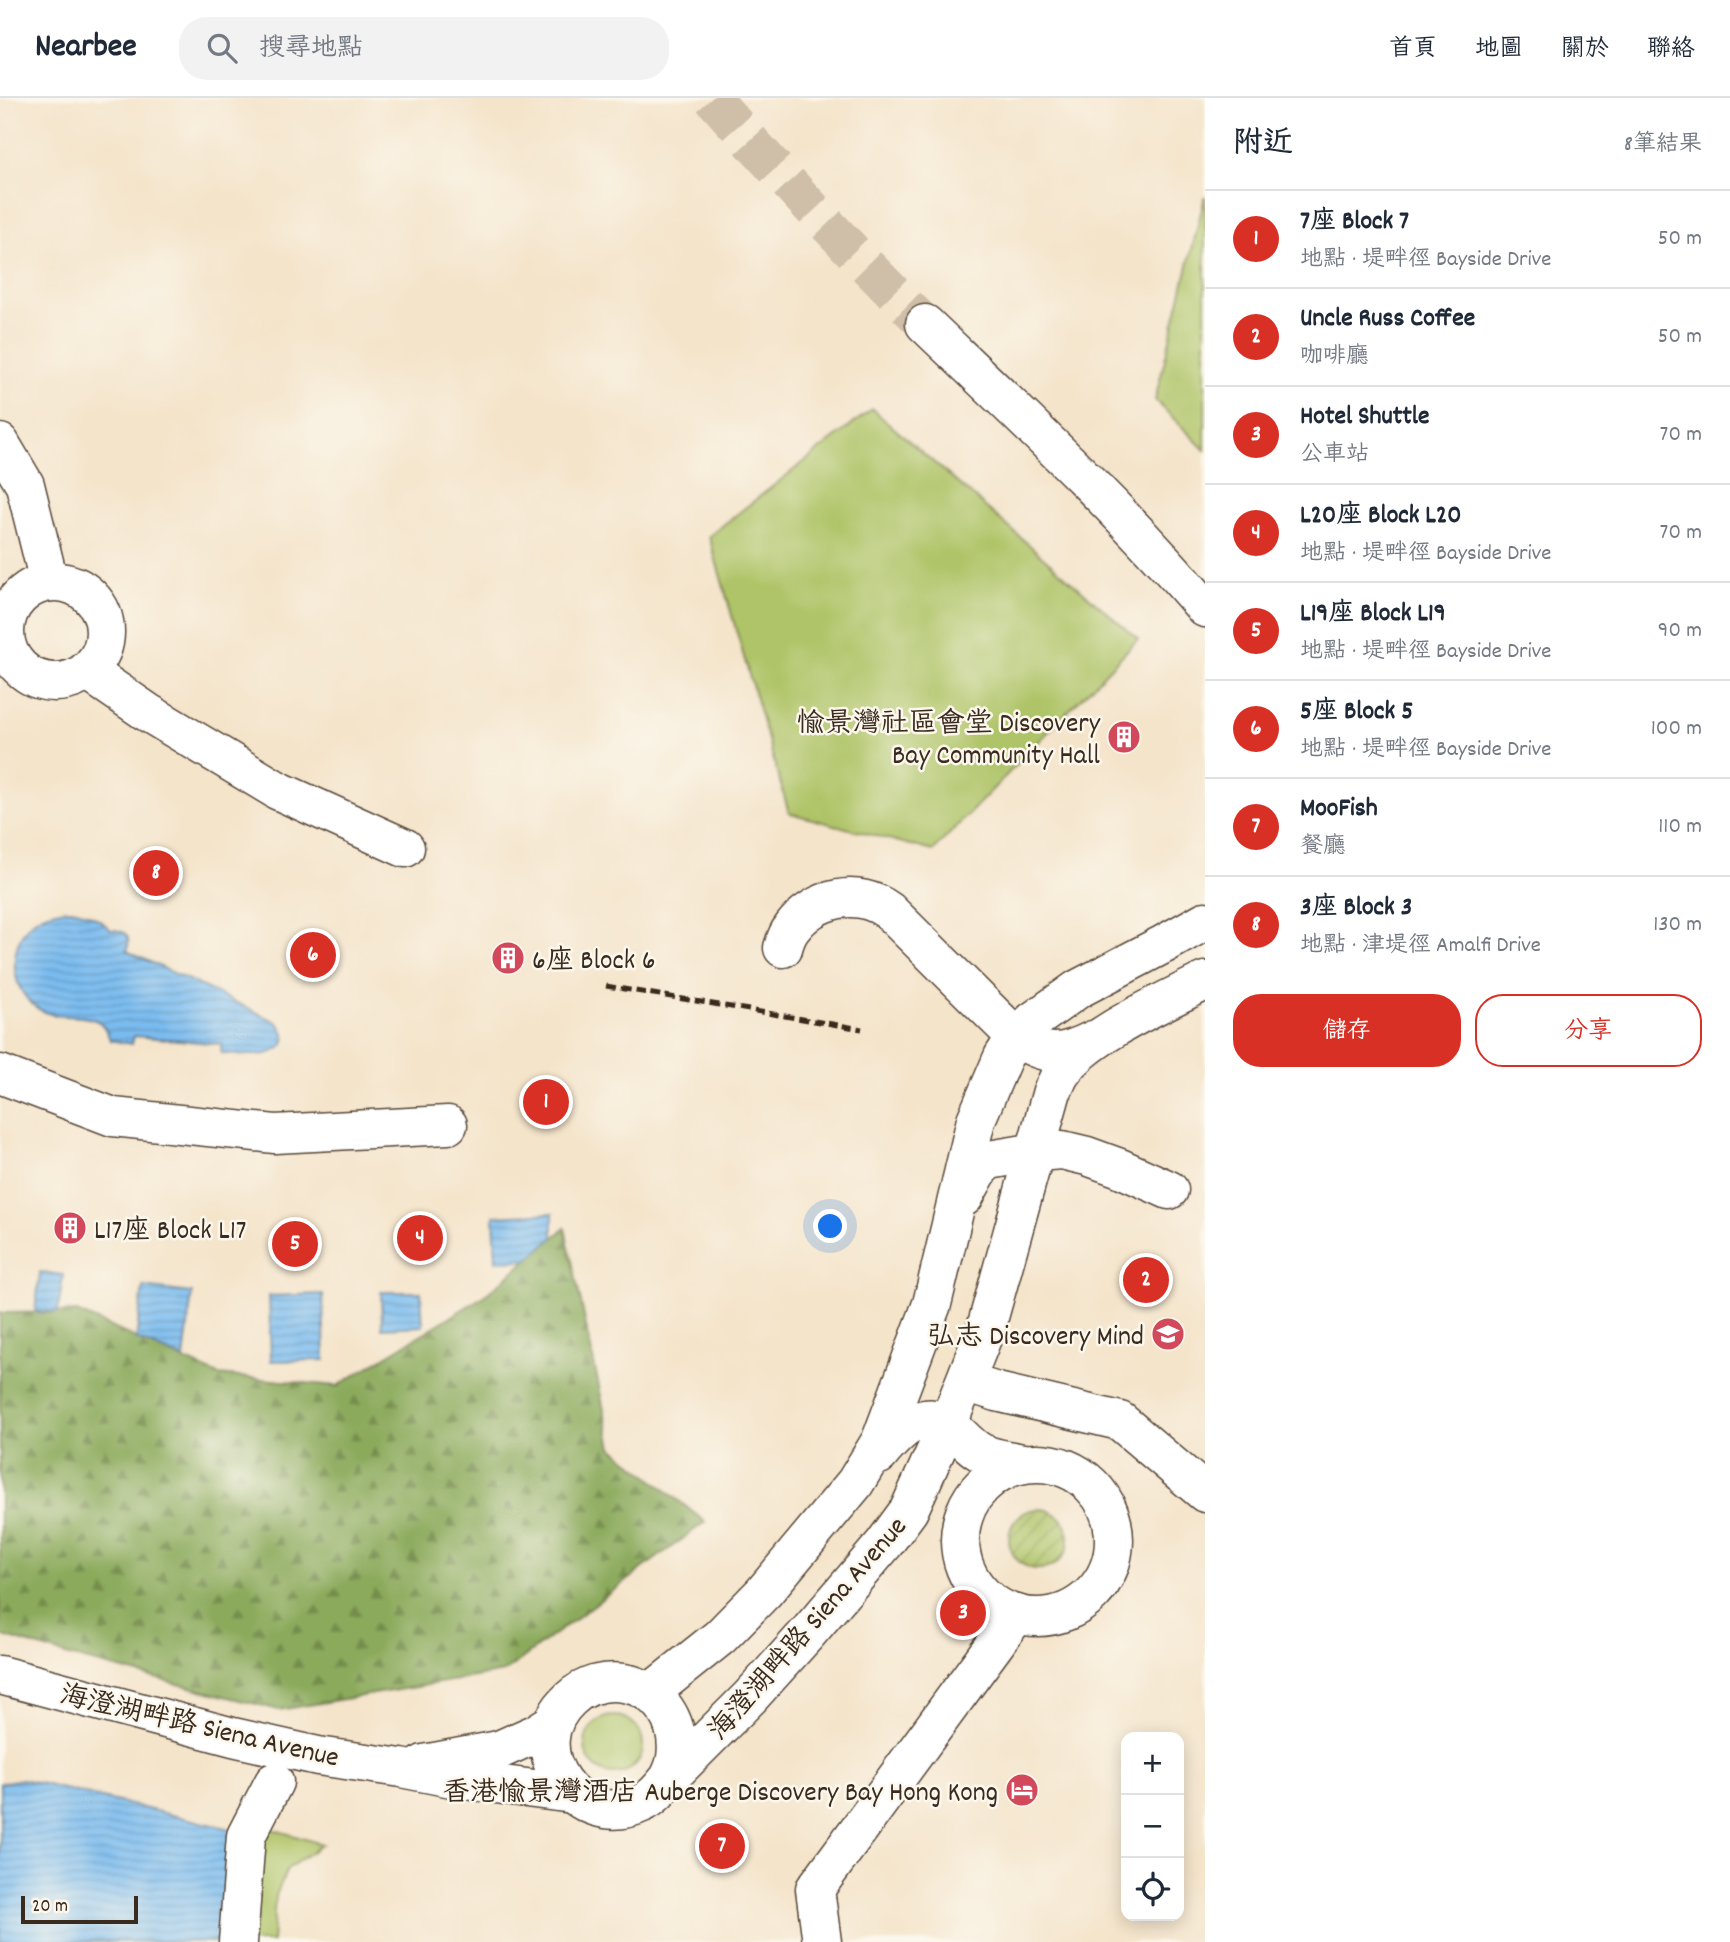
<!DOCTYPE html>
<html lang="zh-TW">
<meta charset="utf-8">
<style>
:root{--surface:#fff;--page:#f2f2f3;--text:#1f2937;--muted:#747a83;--line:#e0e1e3;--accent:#d93025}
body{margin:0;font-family:Dekko,"LXGW WenKai TC",sans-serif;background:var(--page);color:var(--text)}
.controls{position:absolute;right:21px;bottom:21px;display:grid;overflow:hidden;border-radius:14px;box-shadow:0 4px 18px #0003}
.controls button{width:63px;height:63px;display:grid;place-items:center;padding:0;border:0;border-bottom:2px solid var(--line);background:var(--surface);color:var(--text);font:35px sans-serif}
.scale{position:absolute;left:21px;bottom:18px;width:117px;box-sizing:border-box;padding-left:7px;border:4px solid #3b2a1e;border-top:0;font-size:19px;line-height:24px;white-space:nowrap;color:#3b2a1e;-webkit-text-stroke:5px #fbf7ec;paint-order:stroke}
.you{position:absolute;left:831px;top:1129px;width:24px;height:24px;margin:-18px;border:5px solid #fff;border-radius:50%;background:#1a73e8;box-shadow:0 0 0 10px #1a73e833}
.badge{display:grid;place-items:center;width:46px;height:46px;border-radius:50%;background:var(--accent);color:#fff;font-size:23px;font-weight:700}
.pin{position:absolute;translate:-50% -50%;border:4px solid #fff;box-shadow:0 2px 7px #0006}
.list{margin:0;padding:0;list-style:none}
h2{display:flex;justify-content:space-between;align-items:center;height:91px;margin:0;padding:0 28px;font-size:30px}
h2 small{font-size:23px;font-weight:400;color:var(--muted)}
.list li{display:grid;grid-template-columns:46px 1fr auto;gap:21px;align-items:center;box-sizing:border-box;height:98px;padding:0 28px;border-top:2px solid var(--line)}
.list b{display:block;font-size:26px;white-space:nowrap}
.list p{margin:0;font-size:23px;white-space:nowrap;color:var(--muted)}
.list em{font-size:23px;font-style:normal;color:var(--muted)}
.actions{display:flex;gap:14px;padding:21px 28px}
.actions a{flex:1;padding:16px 0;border:2px solid var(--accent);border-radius:28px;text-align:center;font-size:24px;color:var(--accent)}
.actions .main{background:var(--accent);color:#fff}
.icon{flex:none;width:38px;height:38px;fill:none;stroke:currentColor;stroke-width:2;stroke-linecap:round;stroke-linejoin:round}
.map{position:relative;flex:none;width:1205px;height:1844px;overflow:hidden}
header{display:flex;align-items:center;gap:42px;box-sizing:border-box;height:98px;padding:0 35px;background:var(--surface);border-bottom:2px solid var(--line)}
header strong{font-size:33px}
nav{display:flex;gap:38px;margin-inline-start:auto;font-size:24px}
.search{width:490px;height:63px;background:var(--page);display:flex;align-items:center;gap:18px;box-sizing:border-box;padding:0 24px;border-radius:28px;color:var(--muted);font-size:26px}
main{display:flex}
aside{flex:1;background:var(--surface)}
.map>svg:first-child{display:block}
.grass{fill:#afc468;stroke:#757743;stroke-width:2}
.forest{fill:url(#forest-firs);stroke:#636a3d;stroke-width:2}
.garden{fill:url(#garden-furrows);stroke:#757743;stroke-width:2}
.water{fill:url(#water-rules);stroke:#5a7387;stroke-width:2}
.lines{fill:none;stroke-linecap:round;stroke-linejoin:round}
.minor-tunnel{stroke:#cfbfa8;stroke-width:38;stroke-dasharray:38 19;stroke-linecap:butt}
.minor-casing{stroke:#574638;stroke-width:41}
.minor{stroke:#fff;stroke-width:38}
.rail{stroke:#3b2a1e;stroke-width:5;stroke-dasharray:10 5;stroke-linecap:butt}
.labels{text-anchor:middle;stroke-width:5;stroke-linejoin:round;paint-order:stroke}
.poi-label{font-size:28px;fill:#3b2a1e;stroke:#fbf7ec;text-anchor:end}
.street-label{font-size:28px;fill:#3b2a1e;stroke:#fbf7ec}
</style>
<header>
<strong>Nearbee</strong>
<div class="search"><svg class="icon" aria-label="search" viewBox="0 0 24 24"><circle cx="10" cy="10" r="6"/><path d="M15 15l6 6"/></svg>搜尋地點</div>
<nav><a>首頁</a><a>地圖</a><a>關於</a><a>聯絡</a></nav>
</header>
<main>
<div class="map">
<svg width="1205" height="1844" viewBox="0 0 1205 1844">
<defs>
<pattern id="forest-firs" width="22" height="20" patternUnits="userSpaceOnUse" patternTransform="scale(1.75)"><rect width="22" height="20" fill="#8baa5c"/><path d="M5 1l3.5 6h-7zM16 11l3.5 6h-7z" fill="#738b4b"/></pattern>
<pattern id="garden-furrows" width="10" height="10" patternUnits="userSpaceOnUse" patternTransform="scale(1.75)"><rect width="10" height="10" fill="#afc468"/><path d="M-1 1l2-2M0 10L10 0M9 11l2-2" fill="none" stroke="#909f55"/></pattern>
<pattern id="water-rules" width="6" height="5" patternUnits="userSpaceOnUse" patternTransform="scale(1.75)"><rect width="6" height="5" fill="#7abcf0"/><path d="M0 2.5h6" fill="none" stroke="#6599c2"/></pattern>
</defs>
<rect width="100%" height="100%" fill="#fbf7ec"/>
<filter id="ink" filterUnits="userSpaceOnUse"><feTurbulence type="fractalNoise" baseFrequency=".0143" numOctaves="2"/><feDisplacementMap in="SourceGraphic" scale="14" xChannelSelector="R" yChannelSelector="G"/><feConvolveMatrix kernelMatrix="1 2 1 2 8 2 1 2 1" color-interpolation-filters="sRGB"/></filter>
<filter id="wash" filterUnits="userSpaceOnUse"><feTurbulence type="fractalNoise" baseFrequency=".00686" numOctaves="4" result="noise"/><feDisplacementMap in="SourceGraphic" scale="28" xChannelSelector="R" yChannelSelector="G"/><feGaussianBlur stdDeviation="1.57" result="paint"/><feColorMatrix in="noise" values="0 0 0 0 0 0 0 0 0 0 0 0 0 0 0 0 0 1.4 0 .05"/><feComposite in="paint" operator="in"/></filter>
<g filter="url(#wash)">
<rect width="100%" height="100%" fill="#f4e4ca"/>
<g class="grass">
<polygon points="1205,98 1205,352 1155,302"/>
<polygon points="872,311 1138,541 933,753 789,715 709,438"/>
<circle cx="614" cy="1647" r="29"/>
<polygon points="265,1729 322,1746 287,1771 275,1800 272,1844 250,1844"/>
</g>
<polygon class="forest" points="565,1130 612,1349 705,1424 504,1574 279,1612 69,1558 0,1537 0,1215 77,1214 218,1277 337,1288 484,1198"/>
<circle class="garden" cx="1039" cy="1441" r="30"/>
<g class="water">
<path d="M71,811C88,814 99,820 111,832C127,832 131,838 127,853L277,924C282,930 287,937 284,944C277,963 236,956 221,955V946L134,938L132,946L110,942C108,936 105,928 99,924C86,916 66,920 51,916C13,906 4,856 28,828C39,815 55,812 71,811Z"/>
<polygon points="553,1115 553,1140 527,1162 496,1163 494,1118"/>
<polygon points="40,1174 63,1177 58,1214 35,1214"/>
<polygon points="143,1189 192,1195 184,1261 136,1241"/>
<polygon points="381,1194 421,1194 423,1228 382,1230"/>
<polygon points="323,1196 325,1262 271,1263 269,1198"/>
<polygon points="22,1681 235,1732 223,1844 0,1844 0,1685"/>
</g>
</g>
<g filter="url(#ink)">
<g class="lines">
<path class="minor-tunnel" d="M712,0C781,78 850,153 925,226"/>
<defs>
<g id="minor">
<path d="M925,226C1021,318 1119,409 1205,510"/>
<polyline points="0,345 25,387 49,484"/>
<circle cx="55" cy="534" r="50"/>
<polyline points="87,573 147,614 277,692 405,750"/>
<path d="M783,850C785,843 788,835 792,830C815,799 858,790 889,813L1016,939C1045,959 1061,958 1093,942"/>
<polyline points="0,976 113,1019 275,1036 448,1027"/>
<polyline points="964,1099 980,1070 989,1062 1036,1054 1062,1052 1087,1058 1120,1070 1169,1092"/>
<polyline points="965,1284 997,1294 1120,1323 1205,1395"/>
<path d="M879,1357C897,1335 923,1306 951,1329C961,1337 969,1348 980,1354C992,1361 1010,1362 1023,1365"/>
<circle cx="1037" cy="1442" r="77"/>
<polyline points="0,1577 233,1639 318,1658 401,1670 457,1681 573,1696"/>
<polyline points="650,1595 720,1539 764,1494 855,1385 881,1342 932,1206 976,1022 1003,959 1016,939 1033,923 1078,891 1164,846 1205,823"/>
<polyline points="424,1666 499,1652 535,1636 554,1624"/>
<path d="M669,1680C672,1674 675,1667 676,1660C681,1625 660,1591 624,1585C604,1582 585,1587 570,1601C517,1650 577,1736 642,1705C654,1700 661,1690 669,1680L750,1599L807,1536L884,1446L909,1412L948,1326L986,1230L1052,993C1056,987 1058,979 1062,974C1088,937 1164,904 1205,883"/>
<polyline points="238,1844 246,1738 274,1684"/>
<polyline points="822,1844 815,1791 1017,1516"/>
</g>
</defs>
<use href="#minor" class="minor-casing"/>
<use href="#minor" class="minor"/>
<polyline class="rail" points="606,888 862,931"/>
</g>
</g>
<defs>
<symbol id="building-disc" viewBox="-11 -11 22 22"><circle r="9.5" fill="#d1495b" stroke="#fbf7ec"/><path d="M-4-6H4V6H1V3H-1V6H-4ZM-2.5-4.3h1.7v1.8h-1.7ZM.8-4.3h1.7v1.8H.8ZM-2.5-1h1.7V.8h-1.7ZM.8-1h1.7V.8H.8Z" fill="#fff"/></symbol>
<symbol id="school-disc" viewBox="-11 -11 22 22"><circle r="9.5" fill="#d1495b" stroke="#fbf7ec"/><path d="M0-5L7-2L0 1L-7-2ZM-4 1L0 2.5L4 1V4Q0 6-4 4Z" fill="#fff"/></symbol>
<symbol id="hotel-disc" viewBox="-11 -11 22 22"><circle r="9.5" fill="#d1495b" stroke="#fbf7ec"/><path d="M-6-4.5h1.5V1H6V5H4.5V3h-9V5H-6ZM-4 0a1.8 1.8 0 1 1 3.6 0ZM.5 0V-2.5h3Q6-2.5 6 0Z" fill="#fff"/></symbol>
</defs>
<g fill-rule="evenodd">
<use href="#building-disc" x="1105" y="620" width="38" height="38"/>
<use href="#building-disc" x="489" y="841" width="38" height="38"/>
<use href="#building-disc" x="51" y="1111" width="38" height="38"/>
<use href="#school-disc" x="1149" y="1217" width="38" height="38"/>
<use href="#hotel-disc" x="1003" y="1673" width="38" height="38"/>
</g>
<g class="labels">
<g class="poi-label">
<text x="1100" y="633">愉景灣社區會堂 Discovery<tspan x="1100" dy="32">Bay Community Hall</tspan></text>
<text x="532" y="870" text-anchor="start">6座 Block 6</text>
<text x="94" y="1140" text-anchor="start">L17座 Block L17</text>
<text x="1144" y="1246">弘志 Discovery Mind</text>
<text x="998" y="1702">香港愉景灣酒店 Auberge Discovery Bay Hong Kong</text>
</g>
<g class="street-label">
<text transform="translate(806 1529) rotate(-49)" y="10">海澄湖畔路 Siena Avenue</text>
<text transform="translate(200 1626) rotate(13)" y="10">海澄湖畔路 Siena Avenue</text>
</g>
</g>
</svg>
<div class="controls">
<button>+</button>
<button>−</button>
<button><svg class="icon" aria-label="locate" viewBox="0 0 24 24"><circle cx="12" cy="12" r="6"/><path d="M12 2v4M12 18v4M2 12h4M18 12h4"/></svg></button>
</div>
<div class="scale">20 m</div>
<div class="you"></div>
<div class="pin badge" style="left:546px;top:1004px">1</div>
<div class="pin badge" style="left:1146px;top:1182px">2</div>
<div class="pin badge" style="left:963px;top:1515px">3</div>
<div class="pin badge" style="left:420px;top:1140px">4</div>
<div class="pin badge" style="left:295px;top:1146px">5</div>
<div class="pin badge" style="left:313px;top:857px">6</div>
<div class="pin badge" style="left:722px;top:1748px">7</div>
<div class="pin badge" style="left:156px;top:775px">8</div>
</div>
<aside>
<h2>附近<small>8筆結果</small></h2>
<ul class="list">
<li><span class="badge">1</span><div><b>7座 Block 7</b><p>地點 · 堤畔徑 Bayside Drive</p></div><em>50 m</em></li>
<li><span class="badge">2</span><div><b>Uncle Russ Coffee</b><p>咖啡廳</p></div><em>50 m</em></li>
<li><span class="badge">3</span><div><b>Hotel Shuttle</b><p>公車站</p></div><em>70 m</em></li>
<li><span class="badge">4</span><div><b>L20座 Block L20</b><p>地點 · 堤畔徑 Bayside Drive</p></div><em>70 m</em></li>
<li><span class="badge">5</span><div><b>L19座 Block L19</b><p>地點 · 堤畔徑 Bayside Drive</p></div><em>90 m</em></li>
<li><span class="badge">6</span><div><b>5座 Block 5</b><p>地點 · 堤畔徑 Bayside Drive</p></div><em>100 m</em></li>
<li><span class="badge">7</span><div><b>MooFish</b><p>餐廳</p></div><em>110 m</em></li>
<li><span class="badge">8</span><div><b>3座 Block 3</b><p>地點 · 津堤徑 Amalfi Drive</p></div><em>130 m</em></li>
</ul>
<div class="actions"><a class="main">儲存</a><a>分享</a></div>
</aside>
</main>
